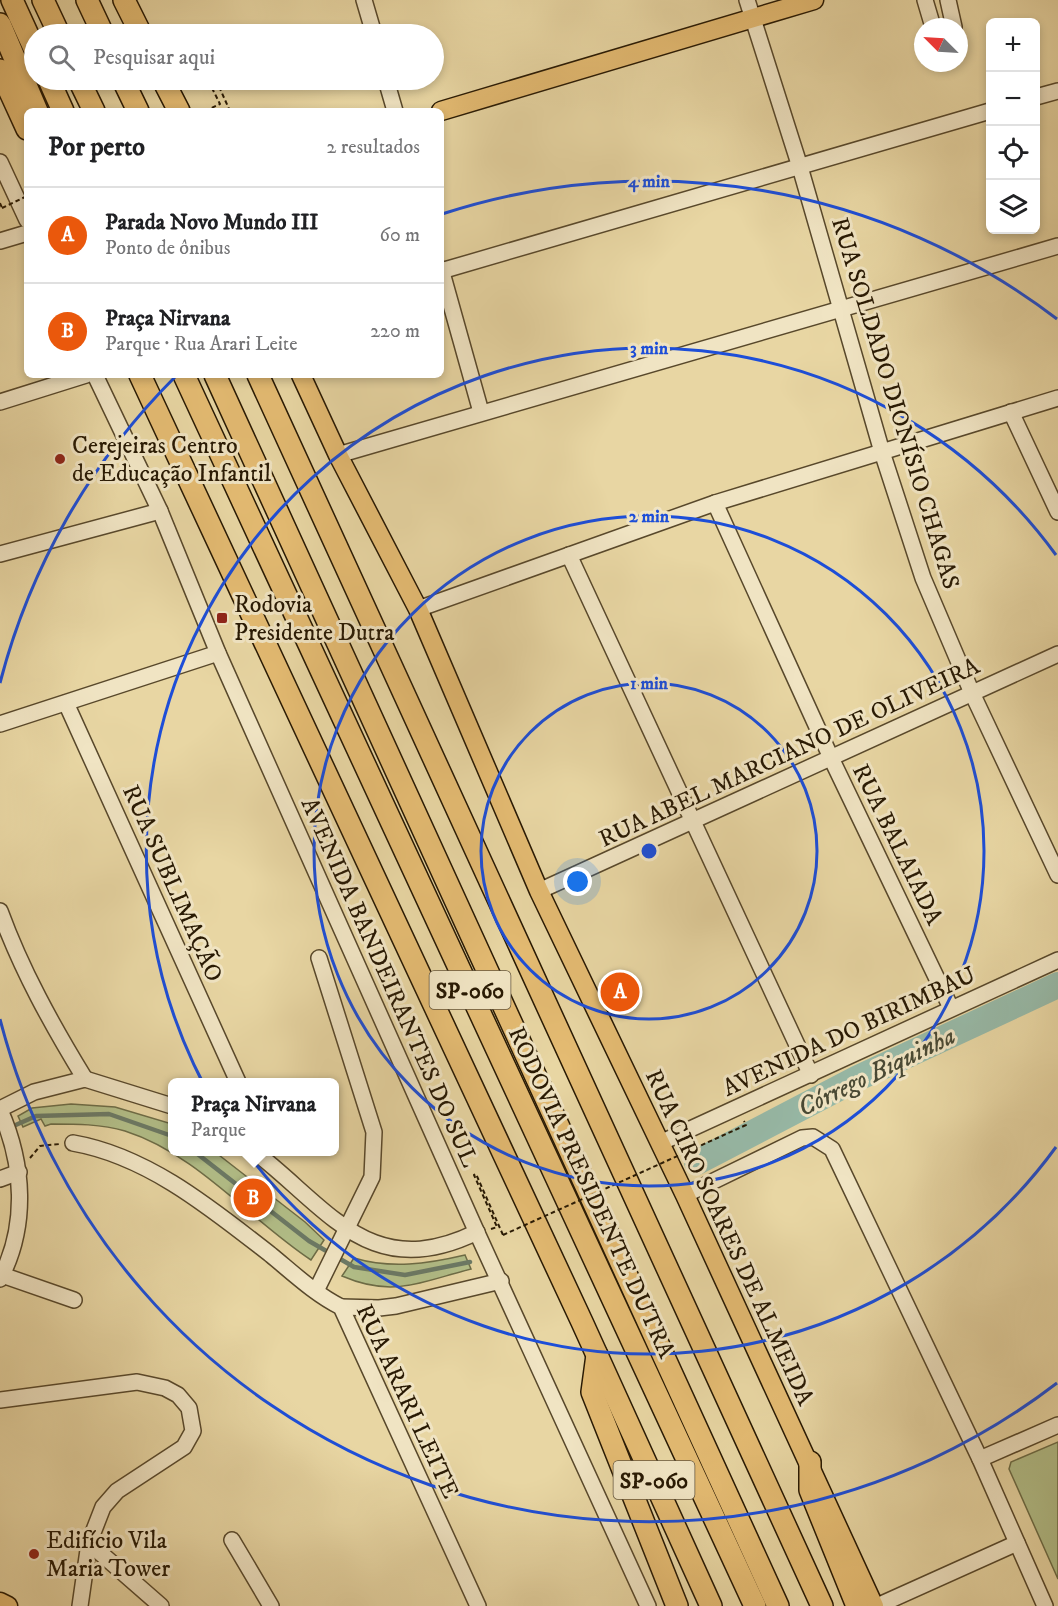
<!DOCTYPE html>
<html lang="pt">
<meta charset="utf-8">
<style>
:root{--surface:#fff;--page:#f6f6f6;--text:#202124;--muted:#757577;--line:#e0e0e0;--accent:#ea580c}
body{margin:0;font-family:"IM FELL DW Pica",serif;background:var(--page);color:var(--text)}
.controls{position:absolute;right:18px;top:18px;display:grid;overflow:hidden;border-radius:9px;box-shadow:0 3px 9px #0003}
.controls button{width:54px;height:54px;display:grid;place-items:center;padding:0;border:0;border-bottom:2px solid var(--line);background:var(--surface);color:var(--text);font:30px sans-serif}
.compass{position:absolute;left:914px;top:18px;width:54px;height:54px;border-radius:50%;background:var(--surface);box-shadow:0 3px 9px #0003;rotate:294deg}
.you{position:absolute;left:578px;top:882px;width:21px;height:21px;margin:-15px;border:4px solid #fff;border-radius:50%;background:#1a73e8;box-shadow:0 0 0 9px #1a73e833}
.badge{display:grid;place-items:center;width:39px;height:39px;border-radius:50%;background:var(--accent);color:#fff;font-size:20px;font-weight:700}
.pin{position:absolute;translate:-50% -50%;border:3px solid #fff;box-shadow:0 2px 6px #0006}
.popup{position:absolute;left:168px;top:1078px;width:171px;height:78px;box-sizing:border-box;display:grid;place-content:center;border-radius:9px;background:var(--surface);filter:drop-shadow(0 2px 4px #0005);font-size:20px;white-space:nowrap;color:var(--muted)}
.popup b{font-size:22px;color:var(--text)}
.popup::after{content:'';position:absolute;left:50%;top:100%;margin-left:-12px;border:12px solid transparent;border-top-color:var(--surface)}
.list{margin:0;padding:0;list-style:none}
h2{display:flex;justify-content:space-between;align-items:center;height:78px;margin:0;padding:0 24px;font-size:26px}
h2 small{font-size:20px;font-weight:400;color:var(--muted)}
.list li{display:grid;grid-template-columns:39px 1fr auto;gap:18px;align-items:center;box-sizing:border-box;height:96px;padding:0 24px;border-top:2px solid var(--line)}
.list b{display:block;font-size:22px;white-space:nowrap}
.list p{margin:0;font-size:20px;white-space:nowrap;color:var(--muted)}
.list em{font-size:20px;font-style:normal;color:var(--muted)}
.icon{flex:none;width:33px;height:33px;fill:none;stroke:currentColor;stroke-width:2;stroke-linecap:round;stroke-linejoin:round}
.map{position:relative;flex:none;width:1058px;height:1606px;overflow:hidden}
.search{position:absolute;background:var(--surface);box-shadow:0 3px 9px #0003;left:24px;top:24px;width:420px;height:66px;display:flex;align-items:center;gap:15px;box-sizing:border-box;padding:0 21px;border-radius:33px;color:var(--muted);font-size:22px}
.panel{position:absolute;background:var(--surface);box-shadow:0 3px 9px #0003;left:24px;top:108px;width:420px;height:270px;border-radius:9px}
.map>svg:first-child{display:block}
.green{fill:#b2be88;stroke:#6d6c46;stroke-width:1.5}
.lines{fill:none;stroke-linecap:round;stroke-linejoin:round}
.stream{stroke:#6b7965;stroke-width:4.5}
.river{stroke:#97b9a7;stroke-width:26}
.minor-casing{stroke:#58482b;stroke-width:18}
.major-casing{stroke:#281903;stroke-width:21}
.highway-casing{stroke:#281903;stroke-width:24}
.path{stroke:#281903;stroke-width:2;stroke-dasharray:4.5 3;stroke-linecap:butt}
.minor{stroke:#f0e4c3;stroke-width:15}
.major{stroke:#e4bb72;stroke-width:18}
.highway{stroke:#e4bb72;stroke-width:21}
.path-bridge{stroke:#281903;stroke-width:2;stroke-dasharray:4.5 3;stroke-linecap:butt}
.ring{fill:none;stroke:#1d4ed8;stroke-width:3}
.poi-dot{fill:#8f2418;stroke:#f0e4c3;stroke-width:2}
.labels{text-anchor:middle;stroke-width:6;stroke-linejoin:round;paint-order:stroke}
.shield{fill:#f0e4c3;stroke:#64563d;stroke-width:1.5}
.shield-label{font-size:22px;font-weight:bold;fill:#281903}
.street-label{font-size:24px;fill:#281903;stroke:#f0e4c3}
.poi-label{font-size:24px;fill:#281903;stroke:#f0e4c3;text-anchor:start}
.water-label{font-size:26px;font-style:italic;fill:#494934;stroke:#f0e4c3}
.centre{fill:#1d4ed8;stroke:#f0e4c3;stroke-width:3}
.ring-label{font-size:18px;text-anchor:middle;font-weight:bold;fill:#1d4ed8;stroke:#f0e4c3;stroke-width:6;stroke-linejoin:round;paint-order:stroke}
</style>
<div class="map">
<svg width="1058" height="1606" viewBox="0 0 1058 1606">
<rect width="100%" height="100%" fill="#e8d6a3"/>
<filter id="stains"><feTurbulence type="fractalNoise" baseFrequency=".00333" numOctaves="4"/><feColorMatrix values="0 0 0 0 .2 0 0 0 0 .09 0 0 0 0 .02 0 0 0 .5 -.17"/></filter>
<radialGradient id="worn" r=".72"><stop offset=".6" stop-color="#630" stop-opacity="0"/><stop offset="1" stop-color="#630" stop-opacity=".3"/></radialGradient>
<g class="green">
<path d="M71,1104L115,1107L172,1124V1152H215L305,1222L324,1240L311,1260C249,1219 197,1154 125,1131C101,1124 76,1124 51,1124L45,1126L41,1119L23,1127L18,1116L32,1108Z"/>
<path d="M465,1255L471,1269C420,1282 393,1298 342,1276L354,1258C391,1269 427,1264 465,1255Z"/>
<polygon points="1058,1442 1058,1579 1009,1469 1011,1462"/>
</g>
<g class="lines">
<g class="stream">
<polyline points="0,1132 36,1116 109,1114 172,1136"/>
<polyline points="195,1152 309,1241 354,1267 405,1275 470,1262"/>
</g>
<polyline class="river" points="697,1162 858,1078 1058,985"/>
<defs>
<g id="minor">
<polyline points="364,0 374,34"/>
<polyline points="747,0 800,167 882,452 923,578 972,693 1058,875"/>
<polyline points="925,0 933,27"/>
<polyline points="948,0 954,27"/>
<polyline points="386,80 395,111"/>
<polyline points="1036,97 1058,91"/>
<polyline points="0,162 27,220"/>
<polyline points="0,241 27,233"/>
<polyline points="441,269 481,412"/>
<polyline points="441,271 990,111"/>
<polyline points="95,375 160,511 218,653 478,1235 648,1606"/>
<polyline points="0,402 86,375"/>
<polyline points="1011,412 1058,512"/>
<polyline points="338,455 1058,246"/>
<polyline points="715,503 832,760 951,1008"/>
<polyline points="0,554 160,511"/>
<polyline points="569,555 811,1075"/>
<polyline points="418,609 715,503 1058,398"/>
<polyline points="66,703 238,1082"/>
<polyline points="0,724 218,653"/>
<polyline points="539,891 1058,654"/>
<path d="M0,911C22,971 52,1025 85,1079"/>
<polyline points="0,1109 34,1092 85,1079 172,1106"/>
<path d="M0,1110C24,1164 28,1226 0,1279"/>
<path d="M73,1143C148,1156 212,1209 271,1255C293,1273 315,1294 341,1307L478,1606"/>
<polyline points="660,1143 1058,960"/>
<path d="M255,1152C329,1209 371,1284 477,1232"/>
<polyline points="0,1179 19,1172"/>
<polyline points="685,1195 802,1138 813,1137 832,1149 980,1459 1045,1606"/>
<polyline points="2,1275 74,1300"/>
<polyline points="316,1291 372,1177 374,1132 319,958"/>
<polyline points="341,1307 379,1308 396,1306 501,1281"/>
<polyline points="0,1400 137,1382 165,1388 178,1395 189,1408 193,1431 184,1447 117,1491 103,1507 89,1543 80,1606"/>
<polyline points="980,1459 1058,1425"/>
<polyline points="232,1540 271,1606"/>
<polyline points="89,1543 161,1606"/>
<polyline points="877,1606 1017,1543"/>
</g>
<g id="major">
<polyline points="441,111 814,0"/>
<polyline points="301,375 338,455 418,609 539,891 685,1195 874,1606"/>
<polyline points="0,1602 8,1606"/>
</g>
<g id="highway">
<polyline points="12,0 34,48"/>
<polyline points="43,0 59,34"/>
<polyline points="87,0 103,34"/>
<polyline points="124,0 141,34"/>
<polyline points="0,24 37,111"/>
<polyline points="0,70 27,129"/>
<polyline points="49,80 63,111"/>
<polyline points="79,80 94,111"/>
<polyline points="123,80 138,111"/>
<polyline points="163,80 179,111"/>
<polyline points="140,375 582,1322 711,1606"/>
<polyline points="184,375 755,1606"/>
<polyline points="215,375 778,1606"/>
<polyline points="258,375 822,1606"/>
<polyline points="597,1355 592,1392 677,1606"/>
<polyline points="810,1462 810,1490 857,1606"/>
</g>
</defs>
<use href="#minor" class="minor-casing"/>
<use href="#major" class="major-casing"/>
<use href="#highway" class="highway-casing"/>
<g class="path">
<polyline points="216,80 230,111"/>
<polyline points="205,111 220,104 208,80"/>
<polyline points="0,203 2,208"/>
<polyline points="30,1158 40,1146 60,1144"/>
<polyline points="491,1229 497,1227 474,1175 476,1174 503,1235"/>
</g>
<use href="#minor" class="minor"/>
<use href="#major" class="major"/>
<use href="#highway" class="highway"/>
<g class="path-bridge">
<polyline points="2,208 27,196"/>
<polyline points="503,1235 746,1125 744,1121"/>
</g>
</g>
<g class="ring">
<circle cx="649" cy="851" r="168"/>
<circle cx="649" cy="851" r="335"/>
<path d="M1056 1147A503 503 0 1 1 1056 555"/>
<path d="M1057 1383A670 670 0 0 1 0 1019M0 683A670 670 0 0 1 175 377M442 214A670 670 0 0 1 1057 319"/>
</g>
<g class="poi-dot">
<circle cx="60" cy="459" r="6"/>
<rect x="216" y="612" width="12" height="12" rx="3"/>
<circle cx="34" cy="1554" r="6"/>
</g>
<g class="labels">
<g class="shield">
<rect x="429.5" y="971" width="81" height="38" rx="4.5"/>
<rect x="613.5" y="1461" width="81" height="38" rx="4.5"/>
</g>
<g class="shield-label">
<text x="470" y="998">SP-060</text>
<text x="654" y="1488">SP-060</text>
</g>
<g class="street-label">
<text transform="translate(896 403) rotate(73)" y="8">RUA SOLDADO DIONÍSIO CHAGAS</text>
<text transform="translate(789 752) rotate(-25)" y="8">RUA ABEL MARCIANO DE OLIVEIRA</text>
<text transform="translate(898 844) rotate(64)" y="8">RUA BALAIADA</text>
<text transform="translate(173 883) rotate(66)" y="8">RUA SUBLIMAÇÃO</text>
<text transform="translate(390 982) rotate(66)" y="8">AVENIDA BANDEIRANTES DO SUL</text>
<text transform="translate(849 1031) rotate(-25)" y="8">AVENIDA DO BIRIMBAU</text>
<text transform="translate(592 1192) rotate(65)" y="8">RODOVIA PRESIDENTE DUTRA</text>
<text transform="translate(730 1237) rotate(65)" y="8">RUA CIRO SOARES DE ALMEIDA</text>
<text transform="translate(408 1401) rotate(65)" y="8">RUA ARARI LEITE</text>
</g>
<g class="poi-label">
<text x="72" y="453">Cerejeiras Centro<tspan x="72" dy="28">de Educação Infantil</tspan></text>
<text x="234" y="612">Rodovia<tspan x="234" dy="28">Presidente Dutra</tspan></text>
<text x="46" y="1548">Edifício Vila<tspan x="46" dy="28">Maria Tower</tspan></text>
</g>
<g class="water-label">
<text transform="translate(876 1071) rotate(-26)" y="9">Córrego Biquinha</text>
</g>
</g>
<circle cx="649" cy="851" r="9" class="centre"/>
<g class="ring-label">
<text x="649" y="187">4 min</text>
<text x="649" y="354">3 min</text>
<text x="649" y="522">2 min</text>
<text x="649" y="689">1 min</text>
</g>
<rect width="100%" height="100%" filter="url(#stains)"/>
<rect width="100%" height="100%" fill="url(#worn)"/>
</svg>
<div class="controls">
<button>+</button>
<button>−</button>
<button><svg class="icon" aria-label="locate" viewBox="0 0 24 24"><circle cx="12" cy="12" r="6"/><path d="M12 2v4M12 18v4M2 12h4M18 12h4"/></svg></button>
<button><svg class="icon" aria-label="layers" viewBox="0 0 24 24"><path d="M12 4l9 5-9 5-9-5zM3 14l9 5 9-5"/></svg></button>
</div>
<svg class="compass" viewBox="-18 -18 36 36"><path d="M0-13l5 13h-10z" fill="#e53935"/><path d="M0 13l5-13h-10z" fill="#757577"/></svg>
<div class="you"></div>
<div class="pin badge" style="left:620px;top:992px">A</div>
<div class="pin badge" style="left:253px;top:1198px">B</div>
<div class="popup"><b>Praça Nirvana</b>Parque</div>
<div class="search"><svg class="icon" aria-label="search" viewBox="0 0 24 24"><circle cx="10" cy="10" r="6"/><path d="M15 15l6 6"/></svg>Pesquisar aqui</div>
<section class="panel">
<h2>Por perto<small>2 resultados</small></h2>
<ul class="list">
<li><span class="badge">A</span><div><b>Parada Novo Mundo III</b><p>Ponto de ônibus</p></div><em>60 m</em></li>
<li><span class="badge">B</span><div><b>Praça Nirvana</b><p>Parque · Rua Arari Leite</p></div><em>220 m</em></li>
</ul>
</section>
</div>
